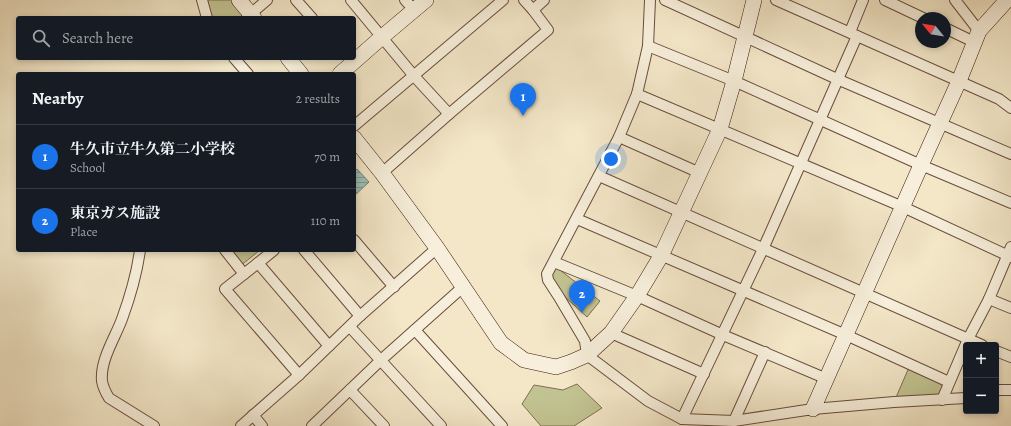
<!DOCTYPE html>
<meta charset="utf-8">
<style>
:root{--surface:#171b24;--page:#20242c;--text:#f1f3f6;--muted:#9ea1a6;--line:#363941;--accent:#1a73e8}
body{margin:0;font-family:Alegreya,"Noto Serif JP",serif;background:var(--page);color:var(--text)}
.controls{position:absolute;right:12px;bottom:12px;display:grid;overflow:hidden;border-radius:4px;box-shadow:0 2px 6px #0003}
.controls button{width:36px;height:36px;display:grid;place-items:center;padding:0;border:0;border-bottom:1px solid var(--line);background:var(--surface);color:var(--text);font:20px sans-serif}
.compass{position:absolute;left:915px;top:12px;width:36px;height:36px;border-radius:50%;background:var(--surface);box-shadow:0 2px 6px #0003;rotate:300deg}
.you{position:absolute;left:611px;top:159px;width:14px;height:14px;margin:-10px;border:3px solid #fff;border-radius:50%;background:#1a73e8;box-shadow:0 0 0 6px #1a73e833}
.badge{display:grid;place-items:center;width:26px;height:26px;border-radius:50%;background:var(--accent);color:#fff;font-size:13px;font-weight:700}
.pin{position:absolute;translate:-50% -33px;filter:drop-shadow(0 1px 2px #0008)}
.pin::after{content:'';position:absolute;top:21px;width:14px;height:12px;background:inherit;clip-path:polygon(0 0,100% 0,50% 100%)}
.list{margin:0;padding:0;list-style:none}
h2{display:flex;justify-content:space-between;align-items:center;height:52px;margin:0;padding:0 16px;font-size:17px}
h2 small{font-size:13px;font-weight:400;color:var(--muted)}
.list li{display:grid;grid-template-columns:26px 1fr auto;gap:12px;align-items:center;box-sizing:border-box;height:64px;padding:0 16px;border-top:1px solid var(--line)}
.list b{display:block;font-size:15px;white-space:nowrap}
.list p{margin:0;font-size:13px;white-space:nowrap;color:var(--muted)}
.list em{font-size:13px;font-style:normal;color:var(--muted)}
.icon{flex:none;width:22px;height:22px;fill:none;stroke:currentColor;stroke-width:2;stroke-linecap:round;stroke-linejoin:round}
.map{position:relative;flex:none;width:1011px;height:426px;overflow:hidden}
.search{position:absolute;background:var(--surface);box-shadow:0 2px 6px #0003;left:16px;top:16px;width:340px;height:44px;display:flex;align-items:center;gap:10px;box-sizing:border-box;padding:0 14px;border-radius:4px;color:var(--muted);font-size:15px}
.panel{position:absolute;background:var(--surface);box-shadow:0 2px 6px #0003;left:16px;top:72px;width:340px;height:180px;border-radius:4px}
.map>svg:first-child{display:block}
.green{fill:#c2c392;stroke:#7e6e50}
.water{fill:url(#water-rules);stroke:#757d74}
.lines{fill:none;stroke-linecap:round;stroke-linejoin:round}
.street-casing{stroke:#694d3c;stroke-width:12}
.secondary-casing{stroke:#3b1a0d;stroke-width:16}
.street{stroke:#f7efdb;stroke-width:10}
.secondary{stroke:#f7efdb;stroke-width:15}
</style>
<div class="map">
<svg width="1011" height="426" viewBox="0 0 1011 426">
<defs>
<pattern id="water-rules" width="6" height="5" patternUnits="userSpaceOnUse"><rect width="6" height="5" fill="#9bbfb8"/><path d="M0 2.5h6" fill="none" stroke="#809a94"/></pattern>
</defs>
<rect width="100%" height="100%" fill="#f3e7c8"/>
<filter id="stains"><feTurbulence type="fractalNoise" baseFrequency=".005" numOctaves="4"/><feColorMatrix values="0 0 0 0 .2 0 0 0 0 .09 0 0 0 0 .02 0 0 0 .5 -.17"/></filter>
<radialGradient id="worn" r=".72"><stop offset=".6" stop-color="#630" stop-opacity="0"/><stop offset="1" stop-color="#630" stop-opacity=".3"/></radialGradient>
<g class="green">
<polygon points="207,0 232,0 241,11 242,18 212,18"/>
<polygon points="225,250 260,250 239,267"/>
<polygon points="556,267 600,301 587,317 562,294 551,277"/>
<polygon points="910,365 949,382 942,400 894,402"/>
<polygon points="577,384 602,408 574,426 541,426 522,404 534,385 563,390"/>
</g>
<polygon class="water" points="357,169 369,182 354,196 354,172"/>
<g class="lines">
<defs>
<g id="street">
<polyline points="202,0 207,18"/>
<polyline points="296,0 312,18"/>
<polyline points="351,0 414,76 449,114"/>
<polyline points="405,0 414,10"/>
<polyline points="650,0 648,46 637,94 619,137 547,274 548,280 559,297 585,341 587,355 648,401 682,419 734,421 813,409 894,402 966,398"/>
<polyline points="665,0 837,79 1011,154"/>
<polyline points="776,0 999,99 1011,108"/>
<polyline points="885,0 923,18"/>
<polyline points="955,0 979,31"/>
<polyline points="533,10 544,0"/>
<polyline points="247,17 267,0"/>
<polyline points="945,28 974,42"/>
<polyline points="850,32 863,0"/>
<polyline points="648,46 734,81 921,165 1011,203"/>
<polyline points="234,58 248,74"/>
<polyline points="637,94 903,207 1011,257"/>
<polyline points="354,126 503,0"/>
<polyline points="619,137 700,173"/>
<polyline points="382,173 449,114 548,30 533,10 524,0"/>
<polyline points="599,176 982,345"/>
<polyline points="577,219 846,335 949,382"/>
<polyline points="354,240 394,287"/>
<path d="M140,250C137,273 130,297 122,319C115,338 100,360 102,381C103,388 106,393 109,398L154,426"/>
<polyline points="225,250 244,274"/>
<polyline points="274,250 258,263 329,346"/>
<polyline points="304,250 360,316"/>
<polyline points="554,262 637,296 723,335 827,379"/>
<polyline points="258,263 225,289 299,375"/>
<polyline points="989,299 1011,308"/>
<polyline points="350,327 441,426"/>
<polyline points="415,330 502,426"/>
<polyline points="611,333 704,374"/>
<polyline points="996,351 1011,357"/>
<polyline points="350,390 384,426"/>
<polyline points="996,391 999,390 1011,390"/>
<polyline points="942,400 968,339 989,299 1011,247"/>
<polyline points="253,415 262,426"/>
<polyline points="682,419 763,249 857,36"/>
<polyline points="734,421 765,352"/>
<polyline points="241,426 299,375 360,316 437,248"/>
<polyline points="312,426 381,360 464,286"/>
</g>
<g id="secondary">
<polyline points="239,0 254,18"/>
<polyline points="288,58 301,74"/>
<polyline points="340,74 382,37 426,0"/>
<polyline points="354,138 382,173 437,248 501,343 524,360 556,367 571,362 587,355 611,333 637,296 661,256 720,129 734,81 754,0"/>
<polyline points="813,409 921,165 959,81 979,31 1007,0"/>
</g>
</defs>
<use href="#street" class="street-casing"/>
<use href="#secondary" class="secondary-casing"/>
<use href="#street" class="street"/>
<use href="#secondary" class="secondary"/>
</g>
<rect width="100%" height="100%" filter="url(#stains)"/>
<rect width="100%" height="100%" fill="url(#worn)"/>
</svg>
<div class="controls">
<button>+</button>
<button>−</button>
</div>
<svg class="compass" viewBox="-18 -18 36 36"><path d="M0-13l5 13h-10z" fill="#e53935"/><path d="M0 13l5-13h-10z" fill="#9ea1a6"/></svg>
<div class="you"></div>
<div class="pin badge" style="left:523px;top:116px">1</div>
<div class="pin badge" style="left:582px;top:313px">2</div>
<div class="search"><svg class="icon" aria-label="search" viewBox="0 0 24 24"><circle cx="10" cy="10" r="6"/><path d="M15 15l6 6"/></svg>Search here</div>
<section class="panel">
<h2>Nearby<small>2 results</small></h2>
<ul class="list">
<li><span class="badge">1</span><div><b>牛久市立牛久第二小学校</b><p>School</p></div><em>70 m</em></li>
<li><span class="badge">2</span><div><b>東京ガス施設</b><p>Place</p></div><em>110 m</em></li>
</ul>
</section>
</div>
